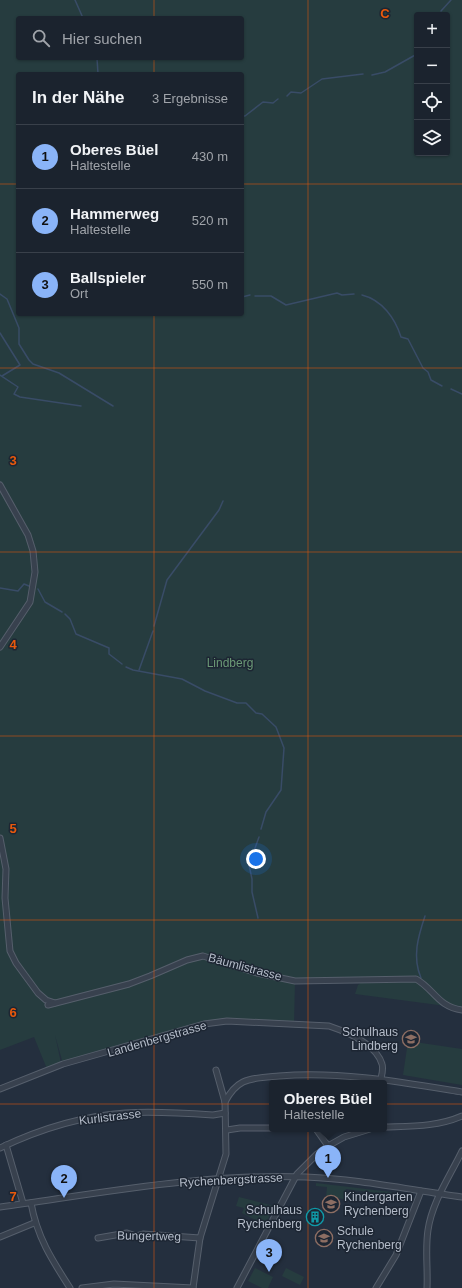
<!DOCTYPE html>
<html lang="de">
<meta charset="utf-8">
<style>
:root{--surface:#1b232e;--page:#282f3a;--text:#f1f3f6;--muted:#a0a4aa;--line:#39404a;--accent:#8ab4f8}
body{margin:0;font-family:Arial,sans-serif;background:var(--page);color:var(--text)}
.controls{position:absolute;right:12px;top:12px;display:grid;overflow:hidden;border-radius:4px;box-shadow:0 1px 3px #0004}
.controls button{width:36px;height:36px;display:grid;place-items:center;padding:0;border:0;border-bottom:1px solid var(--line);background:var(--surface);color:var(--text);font:20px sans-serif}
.you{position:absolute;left:256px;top:859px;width:14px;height:14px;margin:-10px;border:3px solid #fff;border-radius:50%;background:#1a73e8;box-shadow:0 0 0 6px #1a73e833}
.badge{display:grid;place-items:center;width:26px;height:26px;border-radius:50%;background:var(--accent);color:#111;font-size:13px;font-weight:700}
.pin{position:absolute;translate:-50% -33px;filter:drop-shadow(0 1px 2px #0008)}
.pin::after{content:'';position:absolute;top:21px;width:14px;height:12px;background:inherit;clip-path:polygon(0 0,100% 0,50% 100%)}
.popup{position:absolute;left:269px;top:1080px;width:118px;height:52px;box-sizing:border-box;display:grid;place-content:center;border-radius:4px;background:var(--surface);filter:drop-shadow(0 1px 3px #0005);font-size:13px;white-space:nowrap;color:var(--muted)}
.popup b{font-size:15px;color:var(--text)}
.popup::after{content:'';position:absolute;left:50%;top:100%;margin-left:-8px;border:8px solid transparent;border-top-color:var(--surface)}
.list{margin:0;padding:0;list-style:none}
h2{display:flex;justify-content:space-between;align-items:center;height:52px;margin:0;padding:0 16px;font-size:17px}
h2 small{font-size:13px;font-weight:400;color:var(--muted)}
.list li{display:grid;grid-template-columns:26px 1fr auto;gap:12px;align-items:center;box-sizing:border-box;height:64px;padding:0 16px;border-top:1px solid var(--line)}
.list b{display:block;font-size:15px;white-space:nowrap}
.list p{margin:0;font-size:13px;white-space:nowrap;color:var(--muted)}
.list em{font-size:13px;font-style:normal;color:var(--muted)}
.icon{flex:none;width:22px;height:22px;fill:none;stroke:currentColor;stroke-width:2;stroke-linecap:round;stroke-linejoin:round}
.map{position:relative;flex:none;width:462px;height:1288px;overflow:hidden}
.search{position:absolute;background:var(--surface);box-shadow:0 1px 3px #0004;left:16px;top:16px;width:228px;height:44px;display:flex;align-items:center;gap:10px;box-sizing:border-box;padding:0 14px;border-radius:4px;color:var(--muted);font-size:15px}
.panel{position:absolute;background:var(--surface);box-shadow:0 1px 3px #0004;left:16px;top:72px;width:228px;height:244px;border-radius:4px}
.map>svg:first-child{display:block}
.green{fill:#263c3f;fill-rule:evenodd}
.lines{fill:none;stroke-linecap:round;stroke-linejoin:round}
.stream{stroke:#394c67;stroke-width:1.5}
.minor-casing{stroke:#565f6c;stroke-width:7}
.minor{stroke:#38414e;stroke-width:5}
.grid{fill:none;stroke:#e8590c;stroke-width:1;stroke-opacity:0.55}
.labels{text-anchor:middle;stroke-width:3;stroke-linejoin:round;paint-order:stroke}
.park-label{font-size:12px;fill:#6b9a76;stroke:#1d2633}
.street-label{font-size:12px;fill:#b4bcc9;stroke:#1d2633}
.poi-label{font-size:12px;fill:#b4bcc9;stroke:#1d2633;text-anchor:end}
.grid-label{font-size:13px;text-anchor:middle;font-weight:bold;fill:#e8590c;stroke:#1d2633;stroke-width:3;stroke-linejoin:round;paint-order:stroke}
</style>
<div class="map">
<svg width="462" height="1288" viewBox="0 0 462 1288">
<rect width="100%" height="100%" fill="#242f3e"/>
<g class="green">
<path d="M0,0H462V1010L446,1006L355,994L358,985L362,982L295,981L294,1025L227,1021L204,1024L63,1064L55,1035L61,1063L47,1069L34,1037L0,1050ZM417,15H447V153H417ZM18,18H242V58H18ZM18,74H242V314H18Z"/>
<polygon points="408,1041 462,1049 462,1085 403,1075"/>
<polygon points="316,1183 391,1192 391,1195 346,1189 344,1199 326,1197 327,1187 316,1186"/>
<polygon points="239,1197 274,1206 265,1225 242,1213 244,1208 236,1206"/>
<polygon points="255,1268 273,1277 268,1288 262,1288 248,1281"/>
<polygon points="286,1268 304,1277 300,1285 282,1276"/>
</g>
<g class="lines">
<g class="stream">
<polyline points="75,0 83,18"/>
<polyline points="441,11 451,0"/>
<polyline points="447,57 448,58"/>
<polyline points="97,58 98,74"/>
<polyline points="372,75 385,72 417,54"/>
<polyline points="287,96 291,92 301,93 322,79 363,74"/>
<polyline points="242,116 245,116 263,102 273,103 278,99"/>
<polyline points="0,294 7,299 19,328 19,344 29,360 33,364 59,373 113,406"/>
<path d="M362,295C382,300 395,318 401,337L408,339L423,368L428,372L431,380L442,386"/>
<polyline points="255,296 271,296 286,305 337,293 342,295 354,294"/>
<polyline points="242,297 250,295"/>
<polyline points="0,333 20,365 2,376"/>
<polyline points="0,375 18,387 14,394 20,397 81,406"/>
<polyline points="451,389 462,394"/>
<polyline points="0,588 18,591 24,584 29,586"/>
<polyline points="38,589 45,602 62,612"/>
<polyline points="65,614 70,619 76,634 109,648 109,654 122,664"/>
<polyline points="154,626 167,580 219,510 223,501"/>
<polyline points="126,667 133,670 182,679 205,691 237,703 246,703 256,713 262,714 276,727 284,748 281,790 266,812 261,829"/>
<polyline points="139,670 153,631"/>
<polyline points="258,918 252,892 252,879 249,865 259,837"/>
<path d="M421,978C412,957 418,937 425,916"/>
</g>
<defs>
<g id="minor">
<polyline points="0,485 28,535 33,551 35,572 30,602 0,647"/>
<polyline points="0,838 6,869 5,898 10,951 16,963 38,993 46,1000 55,1003"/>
<path d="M48,1005L129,984L150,976L187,960L203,956L257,973L295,981L416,979C434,989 438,1007 462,1010"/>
<path d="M0,1089L63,1064L204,1024L227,1021L329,1026C347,1032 376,1044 382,1064C384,1070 381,1077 380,1083"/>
<path d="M225,1102C229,1094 235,1086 243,1082C254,1077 267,1077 279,1076C341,1071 401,1082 462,1092"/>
<path d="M384,1127C411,1126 437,1127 462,1116"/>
<polyline points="316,1129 328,1146"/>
<polyline points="227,1130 240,1128 272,1128"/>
<polyline points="6,1145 23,1203"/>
<path d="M0,1148C40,1129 81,1116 125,1113C154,1111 184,1113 213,1115L225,1113"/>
<path d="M31,1203C37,1237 52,1260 70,1288"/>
<path d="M0,1207C101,1193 204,1173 306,1177C359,1179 410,1190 462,1197"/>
<polyline points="0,1237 34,1223"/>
<polyline points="98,1238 127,1233 136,1236 143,1234 200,1238"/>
<polyline points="82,1288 114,1284 193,1288"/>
<polyline points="193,1288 200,1238 226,1154 225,1102 216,1070"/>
<polyline points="237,1288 297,1174 317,1154 328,1146 344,1137 370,1129"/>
<polyline points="376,1288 396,1255 421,1191"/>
<path d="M427,1288C428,1269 425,1249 428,1230C432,1202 450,1176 462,1151"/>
</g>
</defs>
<use href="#minor" class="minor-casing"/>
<use href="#minor" class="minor"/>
</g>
<path class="grid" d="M154,0V18M308,0V1288M154,58V74M0,184H18M242,184H462M154,314V1288M0,368H462M0,552H462M0,736H462M0,920H462M0,1104H462"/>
<defs>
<symbol id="school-ring" viewBox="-11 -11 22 22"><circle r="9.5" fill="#1d2633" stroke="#8d6e63" stroke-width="1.5"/><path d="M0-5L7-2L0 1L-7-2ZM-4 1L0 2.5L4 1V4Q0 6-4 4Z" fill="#8d6e63"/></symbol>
<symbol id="building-ring" viewBox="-11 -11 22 22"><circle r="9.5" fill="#1d2633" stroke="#0f9aa8" stroke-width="1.5"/><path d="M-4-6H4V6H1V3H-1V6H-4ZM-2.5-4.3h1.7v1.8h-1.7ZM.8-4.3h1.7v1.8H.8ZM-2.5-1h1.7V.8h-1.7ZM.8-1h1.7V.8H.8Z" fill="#0f9aa8"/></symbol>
</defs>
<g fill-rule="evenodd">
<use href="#school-ring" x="401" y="1029" width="20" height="20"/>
<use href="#school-ring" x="321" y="1194" width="20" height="20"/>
<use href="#building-ring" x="305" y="1207" width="20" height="20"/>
<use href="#school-ring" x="314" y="1228" width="20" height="20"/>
</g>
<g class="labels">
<g class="park-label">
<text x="230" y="667">Lindberg</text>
</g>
<g class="street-label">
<text transform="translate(245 967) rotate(15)" y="4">Bäumlistrasse</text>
<text transform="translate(157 1039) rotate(-16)" y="4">Landenbergstrasse</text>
<text transform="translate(110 1117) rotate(-7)" y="4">Kurlistrasse</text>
<text transform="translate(231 1180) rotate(-3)" y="4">Rychenbergstrasse</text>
<text transform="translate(149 1236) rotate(1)" y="4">Bungertweg</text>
</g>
<g class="poi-label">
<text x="398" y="1036">Schulhaus<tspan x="398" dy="14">Lindberg</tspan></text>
<text x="344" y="1201" text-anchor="start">Kindergarten<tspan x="344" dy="14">Rychenberg</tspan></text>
<text x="302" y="1214">Schulhaus<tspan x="302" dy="14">Rychenberg</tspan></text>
<text x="337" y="1235" text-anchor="start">Schule<tspan x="337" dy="14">Rychenberg</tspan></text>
</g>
</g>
<g class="grid-label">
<text x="385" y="18">C</text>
<text x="13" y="465">3</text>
<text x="13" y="649">4</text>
<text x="13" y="833">5</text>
<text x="13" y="1017">6</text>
<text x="13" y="1201">7</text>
</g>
</svg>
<div class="controls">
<button>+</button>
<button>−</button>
<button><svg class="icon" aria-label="locate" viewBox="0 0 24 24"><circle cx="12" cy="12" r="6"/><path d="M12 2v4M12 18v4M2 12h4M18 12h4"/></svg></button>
<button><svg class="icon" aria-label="layers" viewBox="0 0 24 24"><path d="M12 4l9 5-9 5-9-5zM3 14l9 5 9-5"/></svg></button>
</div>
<div class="you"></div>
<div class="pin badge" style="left:328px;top:1178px">1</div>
<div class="popup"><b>Oberes Büel</b>Haltestelle</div>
<div class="pin badge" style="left:64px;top:1198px">2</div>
<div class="pin badge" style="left:269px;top:1272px">3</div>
<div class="search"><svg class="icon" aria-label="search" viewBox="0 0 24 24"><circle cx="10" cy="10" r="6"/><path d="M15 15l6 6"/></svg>Hier suchen</div>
<section class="panel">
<h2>In der Nähe<small>3 Ergebnisse</small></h2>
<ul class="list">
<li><span class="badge">1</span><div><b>Oberes Büel</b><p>Haltestelle</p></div><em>430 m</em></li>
<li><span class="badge">2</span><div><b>Hammerweg</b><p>Haltestelle</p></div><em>520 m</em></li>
<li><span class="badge">3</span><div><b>Ballspieler</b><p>Ort</p></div><em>550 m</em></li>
</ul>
</section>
</div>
